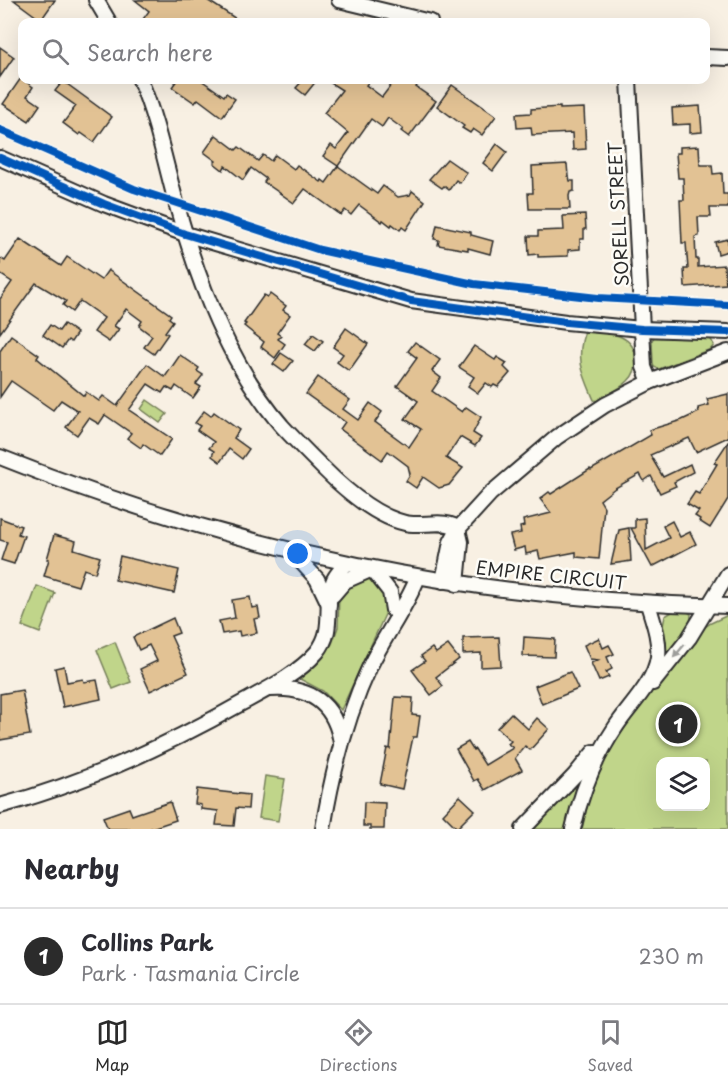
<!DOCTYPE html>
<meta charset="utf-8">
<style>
:root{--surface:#fff;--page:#f2f2f3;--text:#2b2b33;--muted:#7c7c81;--line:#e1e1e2;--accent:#2b2b2b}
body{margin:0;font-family:"Playpen Sans",sans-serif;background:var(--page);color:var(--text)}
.controls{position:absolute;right:18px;bottom:18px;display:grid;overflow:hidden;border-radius:12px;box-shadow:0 6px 24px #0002}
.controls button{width:54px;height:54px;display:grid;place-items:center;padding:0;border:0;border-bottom:2px solid var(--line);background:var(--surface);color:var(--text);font:30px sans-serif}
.you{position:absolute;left:298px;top:554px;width:21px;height:21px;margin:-15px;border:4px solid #fff;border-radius:50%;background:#1a73e8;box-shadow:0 0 0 9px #1a73e833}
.badge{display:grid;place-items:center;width:39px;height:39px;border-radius:50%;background:var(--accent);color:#fff;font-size:20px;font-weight:700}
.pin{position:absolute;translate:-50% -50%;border:3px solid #fff;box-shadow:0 2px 6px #0006}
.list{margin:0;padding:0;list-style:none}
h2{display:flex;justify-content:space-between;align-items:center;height:78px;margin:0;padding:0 24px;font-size:26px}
h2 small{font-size:20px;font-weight:400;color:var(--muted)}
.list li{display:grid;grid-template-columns:39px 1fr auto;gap:18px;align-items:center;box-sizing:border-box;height:96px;padding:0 24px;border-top:2px solid var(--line)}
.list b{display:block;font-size:22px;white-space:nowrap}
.list p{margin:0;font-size:20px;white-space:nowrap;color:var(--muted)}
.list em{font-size:20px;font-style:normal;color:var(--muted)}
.icon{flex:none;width:33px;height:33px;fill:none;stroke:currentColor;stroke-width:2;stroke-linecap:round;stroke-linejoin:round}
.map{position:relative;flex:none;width:728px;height:829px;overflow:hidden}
.search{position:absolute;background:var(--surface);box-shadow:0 6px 24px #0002;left:18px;right:18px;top:18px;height:66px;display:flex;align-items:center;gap:15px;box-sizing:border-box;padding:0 21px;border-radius:12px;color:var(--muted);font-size:22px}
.sheet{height:174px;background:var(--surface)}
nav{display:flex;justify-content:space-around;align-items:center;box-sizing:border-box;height:84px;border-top:2px solid var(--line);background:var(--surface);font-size:16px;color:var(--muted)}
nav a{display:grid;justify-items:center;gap:3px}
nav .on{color:var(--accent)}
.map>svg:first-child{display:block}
.green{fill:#c0d58a;stroke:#76805a;stroke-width:1.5;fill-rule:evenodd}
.building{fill:#e2c294;stroke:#2b2b2b;stroke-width:1.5}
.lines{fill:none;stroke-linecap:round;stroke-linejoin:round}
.minor-casing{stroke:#2b2b2b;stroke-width:18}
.minor{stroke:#fdfcf7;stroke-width:14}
.cycleway-casing{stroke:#fdfcf7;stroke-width:11}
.cycleway{stroke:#0057b8;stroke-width:8}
.oneway{fill:#9e9e9b}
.labels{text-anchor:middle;stroke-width:5;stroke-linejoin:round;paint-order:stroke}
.street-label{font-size:18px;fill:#2b2b2b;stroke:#fdfcf7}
</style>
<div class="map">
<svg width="728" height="829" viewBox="0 0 728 829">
<rect width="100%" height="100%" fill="#f8f0e3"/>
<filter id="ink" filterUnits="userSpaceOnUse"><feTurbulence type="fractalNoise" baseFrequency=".0167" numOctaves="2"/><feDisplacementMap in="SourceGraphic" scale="12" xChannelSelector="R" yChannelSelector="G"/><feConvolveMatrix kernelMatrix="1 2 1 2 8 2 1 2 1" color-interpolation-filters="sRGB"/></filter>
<g filter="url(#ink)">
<g class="green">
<path d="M585,331C606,333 634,332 636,359C637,367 634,375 628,381C620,389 607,395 597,401L594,400C583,374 575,359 585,331Z"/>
<polygon points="655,336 710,338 714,345 711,349 659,369 654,367 653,364 652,340"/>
<polygon points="147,400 167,414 160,423 141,409"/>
<path d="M364,578C381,580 384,593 388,608L341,710L323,691L300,679L316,665L332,644L338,627L339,594L345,586Z"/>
<polygon points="37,586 55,593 40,633 22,626"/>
<path d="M674,611H686L691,614C691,633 677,647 666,661L662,659L663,626L665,616Z"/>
<path d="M728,615V829H582C585,817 587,805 591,793C611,733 663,678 702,629L711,623ZM660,762H706V806H660Z"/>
<polygon points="115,642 131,682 113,689 97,650"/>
<polygon points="265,776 285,779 278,821 259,818"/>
<polygon points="573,786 577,790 567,829 531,829"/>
</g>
<g class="building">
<polygon points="14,0 55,0 41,20"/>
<polygon points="135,0 207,0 241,22 141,22 149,11"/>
<polygon points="0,47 14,57 0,77"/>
<polygon points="21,78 33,87 27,96 40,105 29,121 3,104"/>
<polygon points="177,80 201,80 224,96 226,93 235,99 222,117 198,99 195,103 172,87"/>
<polygon points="303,80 317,80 305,95 296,88"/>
<polygon points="326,80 370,80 366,85 382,97 395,80 421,80 416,87 436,101 409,137 401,131 403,129 388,118 382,127 371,119 338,166 323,156 331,145 336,149 348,133 324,113 342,90"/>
<polygon points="63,81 112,117 94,142 81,133 79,135 63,123 76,106 55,91"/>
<polygon points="452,85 496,116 482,135 473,129 470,133 462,128 464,126 437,106"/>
<polygon points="700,106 702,132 690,133 690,124 673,125 672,108"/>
<polygon points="560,107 560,109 584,108 586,149 573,150 572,133 532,135 531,127 517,128 516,114 531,113 531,109"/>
<polygon points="216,135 236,150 239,147 258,161 263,155 271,161 275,155 294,169 297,165 321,182 322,180 326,183 338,166 377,194 383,186 398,197 410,195 412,191 425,201 406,230 402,227 400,230 392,224 391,226 383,220 382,222 359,205 351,215 345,210 341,215 305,189 294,203 264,182 266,179 251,168 243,180 225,166 223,170 214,163 216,161 204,152"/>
<polygon points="497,144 507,152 493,171 483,163"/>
<polygon points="699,146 700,165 712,165 713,174 722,173 723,194 728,194 728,208 710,208 711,217 698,217 699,236 695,237 696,259 698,259 698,267 724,265 726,284 685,287 684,269 688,269 686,243 682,243 680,200 684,200 683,178 678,178 676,153 680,153 680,147"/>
<polygon points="447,159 467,173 460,183 456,180 449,190 444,186 442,188 429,179"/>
<polygon points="567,164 568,176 569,176 570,181 574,181 574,191 570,192 569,196 570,209 529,209 528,193 533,193 532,166"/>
<polygon points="585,215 586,229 584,229 584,239 580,239 580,249 568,250 568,256 538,257 538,254 529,255 528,236 538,236 538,231 564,230 563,216"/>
<polygon points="437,225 471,232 471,235 493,241 490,254 468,248 468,250 438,245 439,240 434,239"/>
<polygon points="20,239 61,266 67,257 101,280 108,270 171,315 169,318 173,321 165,332 168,334 154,354 144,347 152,336 139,326 142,321 126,309 114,326 119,329 109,342 94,332 104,318 80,301 72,312 63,305 66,301 36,283 0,333 0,299 12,282 0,274 0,258 5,261"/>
<polygon points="728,239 728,251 718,254 715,242"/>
<polygon points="270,294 286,306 283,310 290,315 277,333 281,336 278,339 285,344 275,358 261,347 264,342 244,326 246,324 244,323 264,295 268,297"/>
<polygon points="64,324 77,333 71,342 68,340 62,348 43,335 50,325 59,331"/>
<polygon points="346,328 368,344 349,371 337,362 343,354 333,347"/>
<polygon points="313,334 323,341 315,351 305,344"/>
<polygon points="11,335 39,355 37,358 84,396 86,392 99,401 103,396 117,406 147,364 165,377 180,355 199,368 197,371 203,375 196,384 201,387 193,398 176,386 173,391 166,387 162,393 148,384 129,410 172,439 160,456 143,444 141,448 127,438 131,433 105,415 99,424 89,418 77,435 66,427 78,411 61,400 53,410 11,381 0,397 0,351"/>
<polygon points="415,342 440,360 432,371 441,378 432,391 462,412 466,407 481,417 473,433 481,438 475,446 460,437 446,458 463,468 449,485 439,488 423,477 416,488 406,481 410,474 408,466 388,451 382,460 340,429 345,422 306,394 318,377 350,400 343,409 358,420 370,403 382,412 375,422 409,447 421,429 405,419 418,401 397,386 417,358 408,351"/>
<polygon points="474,346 495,360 497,357 507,363 504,367 510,373 498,387 494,385 492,387 486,383 478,393 468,386 474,377 459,367"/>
<polygon points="281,353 293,361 284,372 273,364"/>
<polygon points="728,394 728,437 696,452 689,438 650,455 663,477 690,464 693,472 674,482 676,486 660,493 651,476 644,481 640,474 615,488 600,500 604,507 599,559 576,557 576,552 540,559 538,551 526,554 525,547 514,550 510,535 521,533 520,527 524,526 523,520 551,513 540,499 549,492 551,494 590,469 591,470 651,435 649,430 682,420 699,412 698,408 709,405 707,399"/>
<polygon points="204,411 211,416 214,412 239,430 234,438 249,449 242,459 229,449 220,462 212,456 214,451 209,448 214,442 197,430 200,426 195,423"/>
<polygon points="728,442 728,499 710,528 699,521 700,519 695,516 699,511 687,504 695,492 699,494 717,464 714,463"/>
<polygon points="0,518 21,526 18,534 24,536 14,564 1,560 7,542 0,540"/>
<polygon points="645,518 646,550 669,538 663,526 672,521 680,537 690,532 696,544 652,567 631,528 635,528 635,519"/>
<polygon points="629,528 631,561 611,564 619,530"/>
<polygon points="54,535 76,541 74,549 100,557 95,573 84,569 78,586 44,576 49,559 47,559"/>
<polygon points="120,556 179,570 174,593 115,580"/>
<polygon points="250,597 252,608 258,607 260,618 254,619 257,633 240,636 239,631 222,634 219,621 235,618 232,600"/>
<polygon points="173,618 179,633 171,636 188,673 150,691 140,669 157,661 149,645 139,650 133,637"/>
<polygon points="499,637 501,666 481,667 481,653 463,654 463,638"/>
<polygon points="524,637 555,639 554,657 523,656"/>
<polygon points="599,638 603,648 609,645 614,654 607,657 612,669 606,672 609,677 599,681 591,663 598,660 590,659 584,645"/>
<polygon points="448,645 459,659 436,677 443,686 431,695 412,670 425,661 421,656 432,648 436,653"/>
<polygon points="64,666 67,682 83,679 84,682 97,680 101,699 63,707 55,668"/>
<polygon points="570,672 578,689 542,704 535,686"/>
<polygon points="22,690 30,735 0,740 0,694"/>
<polygon points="395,697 413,698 412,715 420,716 417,737 413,737 402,789 380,784 387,748 390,749"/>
<polygon points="511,713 528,729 537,718 549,729 530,750 525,746 515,758 522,770 485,790 478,779 474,781 456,749 468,742 473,750 475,749 485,765 513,748 508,744 511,741 497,728"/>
<polygon points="197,789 249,795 248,809 236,808 234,826 216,825 218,811 201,809 201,805 195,804"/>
<polygon points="460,796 475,810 457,828 443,814"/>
<polygon points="170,802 176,820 149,829 108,829 103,817 129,808 132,815"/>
<polygon points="364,802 385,803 384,829 370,829 370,826 363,826"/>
</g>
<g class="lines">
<defs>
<g id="minor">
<polyline points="96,0 109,22"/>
<polyline points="339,0 430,22"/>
<polyline points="706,57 728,58"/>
<path d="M140,80C157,120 165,163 177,206C198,282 229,365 282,426C295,440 309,454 323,468C345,490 375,516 405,523C420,527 448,518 458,529"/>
<polyline points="629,80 644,367 650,382"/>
<polyline points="0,158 104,204 185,234 411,301 566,322 642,329 728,332"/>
<path d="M0,457C238,552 472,600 728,606"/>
<polyline points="294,554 317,579 329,604"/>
<polyline points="443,581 451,542 458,529 490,494 557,437 605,405 650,382 728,352"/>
<polyline points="457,584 461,542 458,529"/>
<polyline points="333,595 345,581 372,569 390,592 393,610"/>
<polyline points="653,683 689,638 728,574"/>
<path d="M270,689C309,686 335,703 341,743"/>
<path d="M0,806C85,783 166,746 242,703C268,689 298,674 317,652C336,629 323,605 333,582C335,575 341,570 346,564"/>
<path d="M323,829C332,773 346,718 370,666C385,635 405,609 418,577"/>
<polyline points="523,829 575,775 594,752"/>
<path d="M573,829C581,793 595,758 615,728C629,706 654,684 658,657C660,639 653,621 648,604"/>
</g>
</defs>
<use href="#minor" class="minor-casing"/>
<use href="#minor" class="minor"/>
<defs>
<g id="cycleway">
<polyline points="0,130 134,189 320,250 474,284 598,298 728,305"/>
<polyline points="0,158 104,204 185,234 411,301 566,322 642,329 728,332"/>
</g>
</defs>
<use href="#cycleway" class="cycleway-casing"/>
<use href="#cycleway" class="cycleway"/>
</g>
<defs><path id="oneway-solid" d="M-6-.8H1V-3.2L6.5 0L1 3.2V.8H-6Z" transform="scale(1.5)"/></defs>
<use class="oneway" href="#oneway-solid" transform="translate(679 651) rotate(130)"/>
</g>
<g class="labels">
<g class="street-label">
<text transform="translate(619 214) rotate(-93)" y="6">SORELL STREET</text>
<text transform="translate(551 576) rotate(6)" y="6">EMPIRE CIRCUIT</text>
</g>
</g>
</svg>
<div class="controls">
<button><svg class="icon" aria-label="layers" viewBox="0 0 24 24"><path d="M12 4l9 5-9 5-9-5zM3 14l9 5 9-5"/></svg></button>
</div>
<div class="you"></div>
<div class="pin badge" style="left:678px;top:724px">1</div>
<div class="search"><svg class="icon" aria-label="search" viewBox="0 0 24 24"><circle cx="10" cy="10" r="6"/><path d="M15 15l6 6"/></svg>Search here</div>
</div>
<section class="sheet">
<h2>Nearby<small></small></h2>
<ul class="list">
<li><span class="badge">1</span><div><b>Collins Park</b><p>Park · Tasmania Circle</p></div><em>230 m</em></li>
</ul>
</section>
<nav>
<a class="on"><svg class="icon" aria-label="map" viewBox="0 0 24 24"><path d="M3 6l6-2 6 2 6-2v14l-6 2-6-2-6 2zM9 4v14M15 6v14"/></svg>Map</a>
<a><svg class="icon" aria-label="directions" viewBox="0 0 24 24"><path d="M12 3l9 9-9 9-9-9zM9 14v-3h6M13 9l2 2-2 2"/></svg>Directions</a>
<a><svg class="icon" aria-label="saved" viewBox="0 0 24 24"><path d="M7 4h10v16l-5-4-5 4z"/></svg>Saved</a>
</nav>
